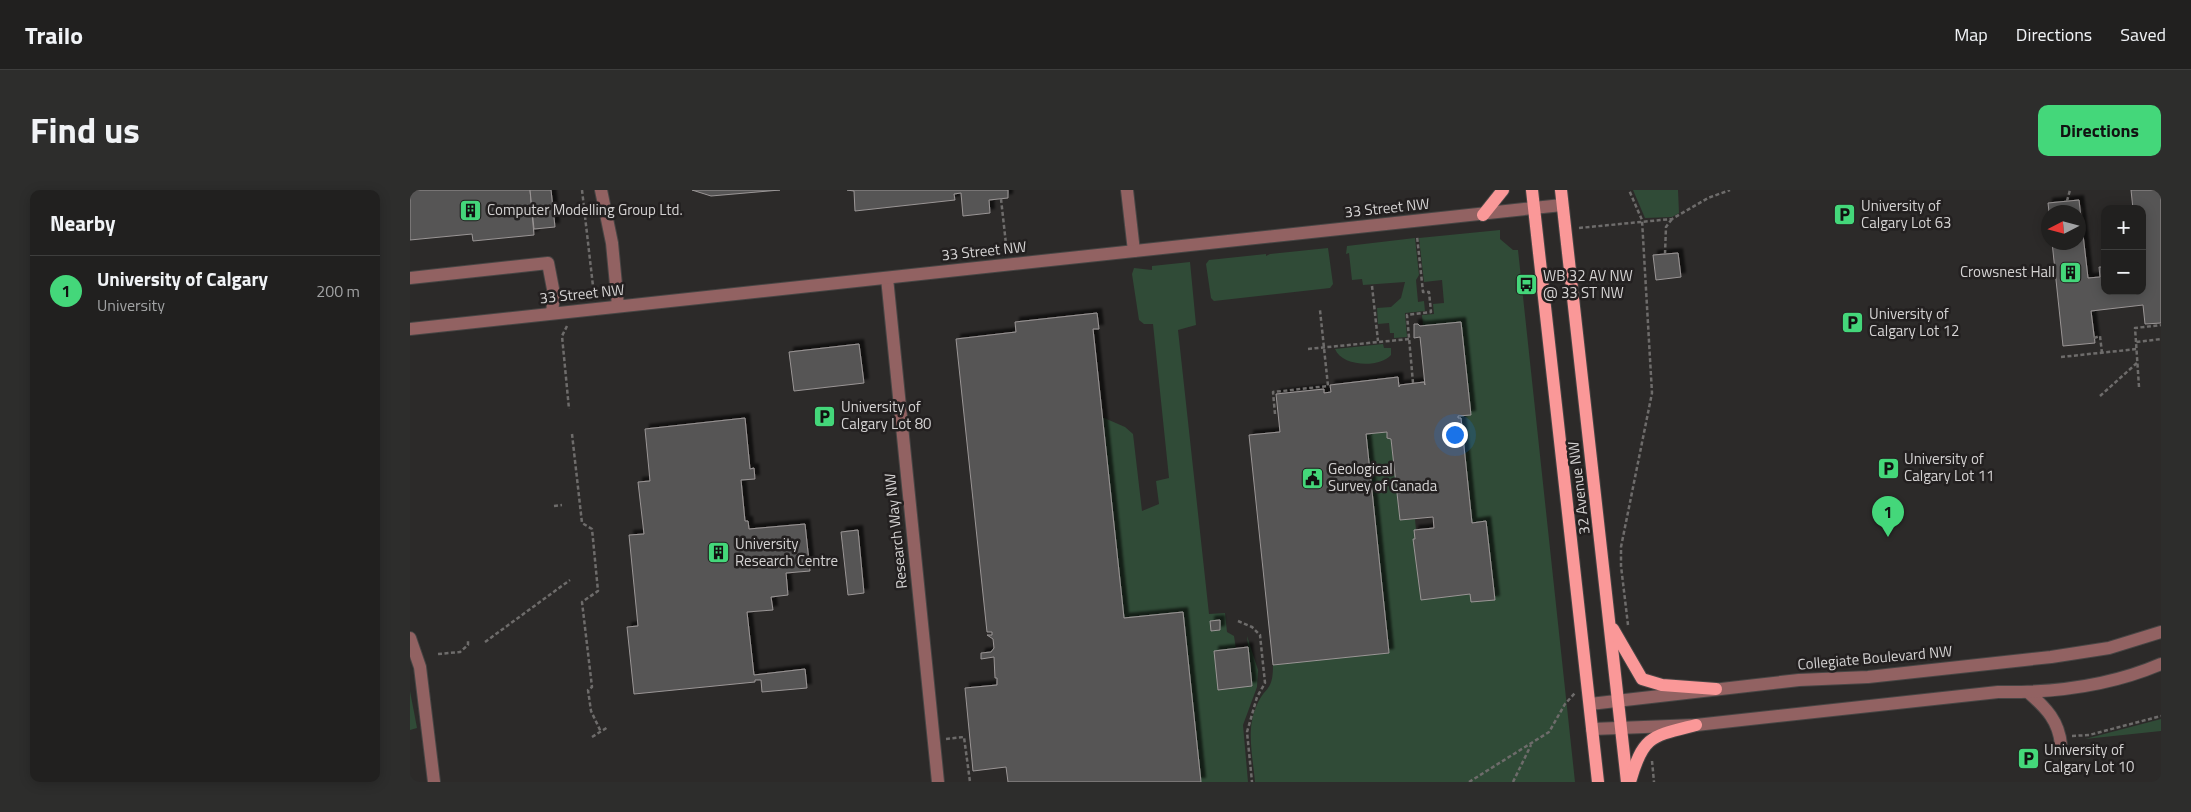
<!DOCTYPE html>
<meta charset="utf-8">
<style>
:root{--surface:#21201f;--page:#2d2d2c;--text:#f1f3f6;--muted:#a2a3a4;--line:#3e3e3d;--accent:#44d77a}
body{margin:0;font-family:"Titillium Web",sans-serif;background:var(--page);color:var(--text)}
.controls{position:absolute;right:15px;top:15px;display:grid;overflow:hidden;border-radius:10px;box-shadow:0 2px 12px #0003}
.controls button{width:45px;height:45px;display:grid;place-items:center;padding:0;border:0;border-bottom:1px solid var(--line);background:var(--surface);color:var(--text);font:25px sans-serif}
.compass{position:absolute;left:1631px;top:15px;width:45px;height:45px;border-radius:50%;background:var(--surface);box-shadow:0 2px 12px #0003;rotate:264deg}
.you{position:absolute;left:1044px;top:244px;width:18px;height:18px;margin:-12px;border:4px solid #fff;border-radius:50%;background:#1a73e8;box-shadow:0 0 0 8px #1a73e833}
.badge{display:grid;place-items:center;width:32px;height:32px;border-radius:50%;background:var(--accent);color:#111;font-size:16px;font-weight:700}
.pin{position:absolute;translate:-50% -41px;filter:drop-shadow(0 1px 2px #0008)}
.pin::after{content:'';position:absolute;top:26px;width:18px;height:15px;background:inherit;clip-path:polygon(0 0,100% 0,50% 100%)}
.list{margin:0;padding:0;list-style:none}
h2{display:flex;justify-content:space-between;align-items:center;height:65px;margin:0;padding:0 20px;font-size:21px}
h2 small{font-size:16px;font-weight:400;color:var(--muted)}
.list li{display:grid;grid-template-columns:32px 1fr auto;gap:15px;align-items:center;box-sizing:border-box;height:70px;padding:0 20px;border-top:1px solid var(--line)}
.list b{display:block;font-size:19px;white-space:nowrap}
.list p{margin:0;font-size:16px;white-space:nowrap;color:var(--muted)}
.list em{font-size:16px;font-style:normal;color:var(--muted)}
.map{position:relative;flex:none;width:1751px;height:592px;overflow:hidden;border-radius:10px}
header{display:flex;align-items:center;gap:30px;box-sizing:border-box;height:70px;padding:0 25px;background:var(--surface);border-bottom:1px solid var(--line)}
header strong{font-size:24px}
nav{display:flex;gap:28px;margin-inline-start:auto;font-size:18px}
.intro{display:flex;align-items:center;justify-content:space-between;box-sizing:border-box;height:120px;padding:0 30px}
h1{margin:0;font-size:35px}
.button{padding:12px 22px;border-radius:10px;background:var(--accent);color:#111;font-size:18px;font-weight:700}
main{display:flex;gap:30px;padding:0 30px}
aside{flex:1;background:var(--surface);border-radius:10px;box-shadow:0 2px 12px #0003}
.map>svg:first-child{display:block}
.green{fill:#304b37}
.building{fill:#575454;stroke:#9a9696;filter:url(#shadow)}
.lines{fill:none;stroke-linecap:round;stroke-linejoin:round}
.minor-casing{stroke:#474544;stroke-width:14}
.major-casing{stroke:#474544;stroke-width:14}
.path{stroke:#6e6c6b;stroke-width:2.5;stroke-dasharray:4 2.5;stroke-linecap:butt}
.minor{stroke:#926262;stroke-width:12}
.major{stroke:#fa9898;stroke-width:12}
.labels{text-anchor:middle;stroke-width:5;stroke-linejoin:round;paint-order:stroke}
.poi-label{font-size:15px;fill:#d4d2d2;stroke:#232020;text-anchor:start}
.street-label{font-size:15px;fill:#d4d2d2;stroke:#232020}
</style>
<header>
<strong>Trailo</strong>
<nav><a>Map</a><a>Directions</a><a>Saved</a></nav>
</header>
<div class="intro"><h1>Find us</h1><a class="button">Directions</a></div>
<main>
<aside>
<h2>Nearby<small></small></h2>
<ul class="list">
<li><span class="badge">1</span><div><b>University of Calgary</b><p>University</p></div><em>200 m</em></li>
</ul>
</aside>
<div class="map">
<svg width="1751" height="592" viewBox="0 0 1751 592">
<defs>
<filter id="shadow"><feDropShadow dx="4.5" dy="-4.5" stdDeviation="1" flood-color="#0009"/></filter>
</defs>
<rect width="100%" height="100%" fill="#2c2a29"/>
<g class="green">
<polygon points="1223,0 1268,0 1269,23 1262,27 1235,28"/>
<path d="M1090,40V49L1103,60H1108L1165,592H845C843,568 836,540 846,517C855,495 863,503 863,475L979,462L956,244L977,242V248L981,249L990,330L1005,329L1006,340H1004L1005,349H1003L1011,409L1060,404L1085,409L1076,332L1062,333L1051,229L1048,228V226L1061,225L1051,132L1013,136L1012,125L1024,124L1023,114L1034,113L1032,90L1014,92L1009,48Z"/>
<polygon points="1005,48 1009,85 1006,90 1008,112 1014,111 1015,121 995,123 997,147 984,148 984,143 980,143 979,133 968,134 967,118 981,117 991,108 995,92 953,95 952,89 942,90 939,63 936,64 937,56"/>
<polygon points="918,58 923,94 920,98 804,111 801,108 796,74 799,70 856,64 856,66 860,64"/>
<polygon points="780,72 786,135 768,140 799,424 815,423 817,442 824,446 826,459 842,496 837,446 848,480 847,497 833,535 838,592 791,592 773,422 714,428 692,227 715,237 723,244 732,321 749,314 746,291 759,288 743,134 734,134 729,130 722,84 724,78 742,80 742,76"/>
<path d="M973,154L974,158H981V165C970,178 932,177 925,159Z"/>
<polygon points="0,501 7,538 0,540"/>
<polygon points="1751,529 1751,541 1675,549"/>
</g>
<g class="building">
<polygon points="0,0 120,0 124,45 63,51 62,44 0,50"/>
<polygon points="120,0 141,0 145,37 124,39"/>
<polygon points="282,0 370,0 301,6"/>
<polygon points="437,0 598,0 598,8 579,10 580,23 553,26 551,3 544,4 545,10 445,21 444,1"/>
<polygon points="1721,0 1751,0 1751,133 1735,134 1733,115 1681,121 1685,153 1653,156 1642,52 1668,52 1668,22 1639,22 1638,13 1669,10 1678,88 1690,87 1689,77 1695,77 1695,101 1732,101 1732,19 1723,19"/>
<polygon points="1268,63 1271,87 1246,90 1243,65"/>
<polygon points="687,123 689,139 683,139 714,428 773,422 791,592 598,592 596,577 563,581 555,498 587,495 587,488 585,488 584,467 571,469 571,463 581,462 584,458 583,449 577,445 582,445 582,442 577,442 546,149 606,142 605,132"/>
<polygon points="1051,132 1061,225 1048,226 1048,228 1051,228 1062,333 1076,331 1085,410 1061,412 1060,404 1011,410 1003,349 1005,349 1004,340 1024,338 1023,327 990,330 981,249 977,248 977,242 956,244 979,463 863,475 839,245 870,242 866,204 914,199 914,203 921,202 920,195 988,187 989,197 990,195 1014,192 1015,195 1010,147 1004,148 1004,134 1008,134 1010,136"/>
<polygon points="449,154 454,193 384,201 379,162"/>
<polygon points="335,228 340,279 344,278 345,289 331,290 335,331 338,331 339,339 395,334 400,381 376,383 378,405 361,407 363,420 337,422 344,485 395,479 397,498 352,502 351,490 345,490 345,492 224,504 217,437 228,436 219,345 234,344 228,292 240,291 235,239"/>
<polygon points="448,340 454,403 438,405 431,342"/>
<polygon points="810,430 810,440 801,441 800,431"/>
<polygon points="838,457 842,496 808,500 804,461"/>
</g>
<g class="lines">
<defs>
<g id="minor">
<polyline points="191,0 202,53 208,116"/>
<polyline points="717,0 724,61"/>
<polyline points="0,88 138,73 144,104 142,123"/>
<polyline points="477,88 528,592"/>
<polyline points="0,139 1152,15"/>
<polyline points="0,448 10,477 24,592"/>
<path d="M1619,503C1636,518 1649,531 1651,555"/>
<polyline points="1180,514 1389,490 1458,487 1641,467 1699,458 1751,442"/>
<path d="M1182,539L1286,535L1588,502C1644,503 1700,496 1751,474"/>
</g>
<g id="major">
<polyline points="1122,0 1188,592"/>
<polyline points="1151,0 1217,592"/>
<polyline points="1073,25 1093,0"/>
<polyline points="1203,439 1232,489 1252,495 1306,499"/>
<path d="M1220,592C1233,545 1242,546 1286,535"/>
</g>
</defs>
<use href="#minor" class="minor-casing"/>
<use href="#major" class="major-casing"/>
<g class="path">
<polyline points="172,0 184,105"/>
<polyline points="591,9 597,63"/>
<polyline points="1657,11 1660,0"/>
<polyline points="1169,38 1262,29 1298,8 1320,0"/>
<polyline points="1255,64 1256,37 1262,29"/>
<polyline points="962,96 968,151"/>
<polyline points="157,136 152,146 159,219"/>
<polyline points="1684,148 1690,146 1692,163"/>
<polyline points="1726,152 1725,138 1751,135"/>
<polyline points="898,159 999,149"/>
<polyline points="1651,167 1727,159"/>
<polyline points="1003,193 997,125 1021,122 1019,102 1013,102 1007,46"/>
<polyline points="1729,197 1726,152 1751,149"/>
<polyline points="1690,206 1728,172"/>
<polyline points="865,224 863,202 918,196 910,120"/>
<polyline points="162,244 172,333 182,339 188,401 172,412 182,497 178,500 181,521 191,542"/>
<polyline points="144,316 152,315"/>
<polyline points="828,431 842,437 850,445 855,493 847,507 837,542 842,592"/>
<polyline points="1218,435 1211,376 1211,357 1242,203 1232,30 1219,0"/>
<polyline points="75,452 160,390"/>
<polyline points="28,464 50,462 58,455 58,449"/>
<polyline points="1662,546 1679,545 1751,526"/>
<polyline points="182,547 198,537"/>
<polyline points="536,549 554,547 560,592"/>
<polyline points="1242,571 1244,592"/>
<polyline points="1059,592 1139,542 1155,514 1165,503"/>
<polyline points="1103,592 1121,555"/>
</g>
<use href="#minor" class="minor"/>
<use href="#major" class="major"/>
</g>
<defs>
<symbol id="building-square" viewBox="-11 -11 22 22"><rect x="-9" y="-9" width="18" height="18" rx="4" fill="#44d77a" stroke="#232020"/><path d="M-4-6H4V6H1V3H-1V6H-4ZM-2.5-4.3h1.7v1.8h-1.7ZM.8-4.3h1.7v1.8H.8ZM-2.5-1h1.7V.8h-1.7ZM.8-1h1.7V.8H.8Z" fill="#111"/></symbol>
<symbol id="parking-square" viewBox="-11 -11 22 22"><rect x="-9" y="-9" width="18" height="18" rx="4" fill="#44d77a" stroke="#232020"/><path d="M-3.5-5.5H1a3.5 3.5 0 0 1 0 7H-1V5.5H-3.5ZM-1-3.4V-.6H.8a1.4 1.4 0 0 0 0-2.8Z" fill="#111"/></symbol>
<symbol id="bus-square" viewBox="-11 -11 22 22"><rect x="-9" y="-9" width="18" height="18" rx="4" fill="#44d77a" stroke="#232020"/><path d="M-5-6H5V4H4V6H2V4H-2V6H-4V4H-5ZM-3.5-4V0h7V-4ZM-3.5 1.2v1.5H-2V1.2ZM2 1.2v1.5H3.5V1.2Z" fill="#111"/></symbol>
<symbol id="civic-square" viewBox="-11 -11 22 22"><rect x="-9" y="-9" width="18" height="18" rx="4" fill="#44d77a" stroke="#232020"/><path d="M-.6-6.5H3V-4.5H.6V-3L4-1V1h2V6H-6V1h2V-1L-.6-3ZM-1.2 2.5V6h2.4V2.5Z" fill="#111"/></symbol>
</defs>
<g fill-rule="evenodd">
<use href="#building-square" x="48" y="8" width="25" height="25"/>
<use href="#parking-square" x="1422" y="12" width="25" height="25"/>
<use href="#building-square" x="1648" y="70" width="25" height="25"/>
<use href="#bus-square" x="1104" y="82" width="25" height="25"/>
<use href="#parking-square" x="1430" y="120" width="25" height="25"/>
<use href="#parking-square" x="402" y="214" width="25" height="25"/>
<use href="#parking-square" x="1466" y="266" width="25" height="25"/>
<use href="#civic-square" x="890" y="276" width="25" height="25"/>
<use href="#building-square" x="296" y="350" width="25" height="25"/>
<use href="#parking-square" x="1606" y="556" width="25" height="25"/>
</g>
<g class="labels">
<g class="poi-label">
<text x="1451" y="21">University of<tspan x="1451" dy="17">Calgary Lot 63</tspan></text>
<text x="77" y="25">Computer Modelling Group Ltd.</text>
<text x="1645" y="87" text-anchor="end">Crowsnest Hall</text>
<text x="1133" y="91">WB 32 AV NW<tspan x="1133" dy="17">@ 33 ST NW</tspan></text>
<text x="1459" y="129">University of<tspan x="1459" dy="17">Calgary Lot 12</tspan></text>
<text x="431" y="222">University of<tspan x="431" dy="17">Calgary Lot 80</tspan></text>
<text x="1494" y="274">University of<tspan x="1494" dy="17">Calgary Lot 11</tspan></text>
<text x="918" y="284">Geological<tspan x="918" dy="17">Survey of Canada</tspan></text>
<text x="325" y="359">University<tspan x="325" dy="17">Research Centre</tspan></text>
<text x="1634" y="565">University of<tspan x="1634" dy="17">Calgary Lot 10</tspan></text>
</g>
<g class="street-label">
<text transform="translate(977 18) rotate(-6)" y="5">33 Street NW</text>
<text transform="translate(574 61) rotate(-6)" y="5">33 Street NW</text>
<text transform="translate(172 104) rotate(-6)" y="5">33 Street NW</text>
<text transform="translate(1169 298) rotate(-97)" y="5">32 Avenue NW</text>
<text transform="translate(486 341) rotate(-96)" y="5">Research Way NW</text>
<text transform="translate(1465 468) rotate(-5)" y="5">Collegiate Boulevard NW</text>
</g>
</g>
</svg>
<div class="controls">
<button>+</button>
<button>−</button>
</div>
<svg class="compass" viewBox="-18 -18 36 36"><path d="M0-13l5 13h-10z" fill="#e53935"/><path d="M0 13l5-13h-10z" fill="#a2a3a4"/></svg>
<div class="you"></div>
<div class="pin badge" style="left:1478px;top:347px">1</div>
</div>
</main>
